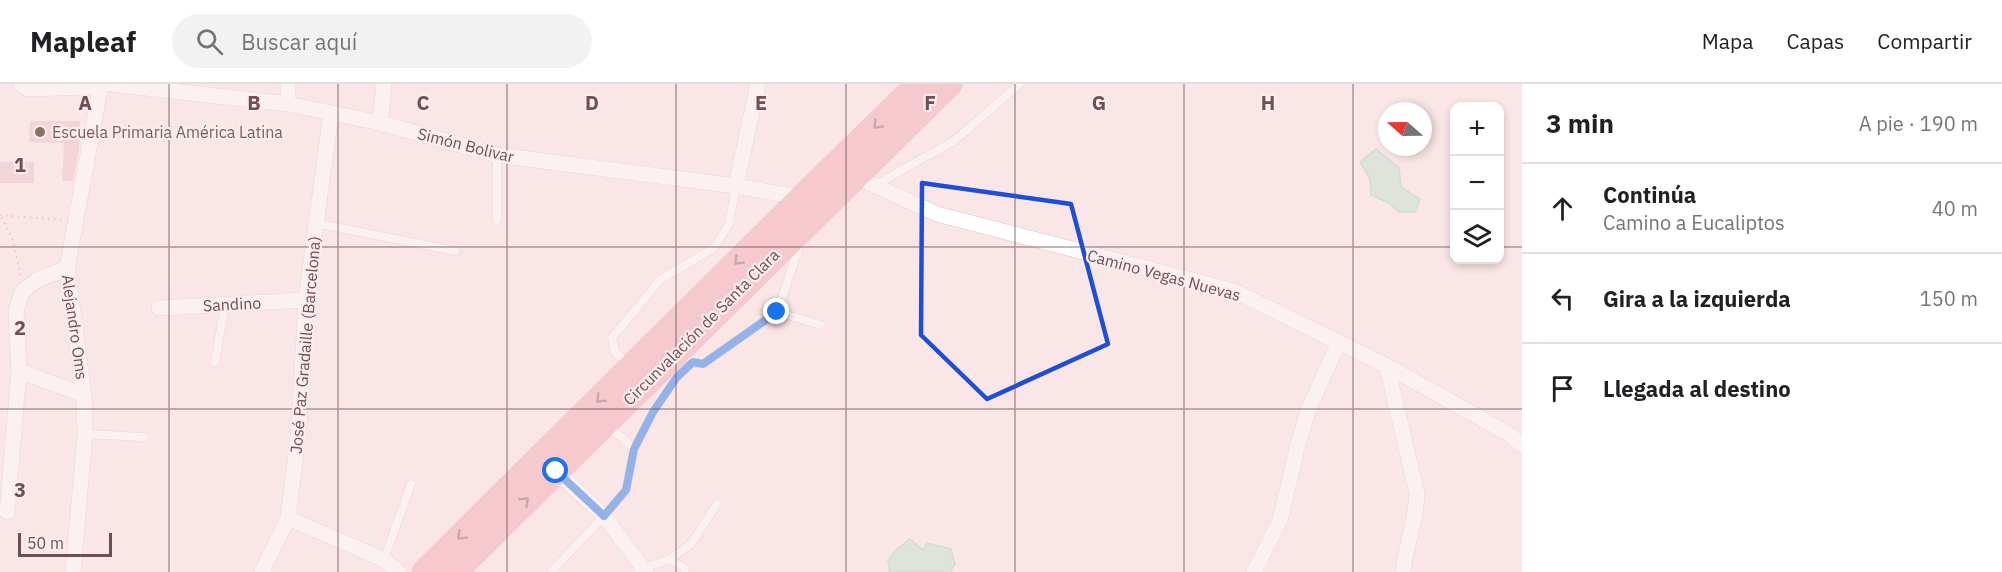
<!DOCTYPE html>
<html lang="es">
<meta charset="utf-8">
<style>
:root{--surface:#fff;--page:#f2f2f2;--text:#202124;--muted:#757577;--line:#e0e0e0}
body{margin:0;font-family:"IBM Plex Sans",sans-serif;background:var(--page);color:var(--text)}
.controls{position:absolute;right:18px;top:18px;display:grid;overflow:hidden;border-radius:12px;box-shadow:0 3px 9px #0003}
.controls button{width:54px;height:54px;display:grid;place-items:center;padding:0;border:0;border-bottom:2px solid var(--line);background:var(--surface);color:var(--text);font:30px sans-serif}
.compass{position:absolute;left:1378px;top:18px;width:54px;height:54px;border-radius:50%;background:var(--surface);box-shadow:0 3px 9px #0003;rotate:290deg}
.scale{position:absolute;left:18px;bottom:15px;width:94px;box-sizing:border-box;padding-left:6px;border:3px solid #704e56;border-top:0;font-size:16px;line-height:21px;white-space:nowrap;color:#704e56;-webkit-text-stroke:4px #fdecec;paint-order:stroke}
.stop{position:absolute;width:18px;height:18px;margin:-14px;border:4px solid #1a73e8;border-radius:50%;background:#fff}
.stop.end{background:#1a73e8;border-color:#fff;box-shadow:0 2px 6px #0008}
.list{margin:0;padding:0;list-style:none}
h2{display:flex;justify-content:space-between;align-items:center;height:78px;margin:0;padding:0 24px;font-size:26px}
h2 small{font-size:20px;font-weight:400;color:var(--muted)}
.list li{display:grid;grid-template-columns:39px 1fr auto;gap:18px;align-items:center;box-sizing:border-box;height:90px;padding:0 24px;border-top:2px solid var(--line)}
.list b{display:block;font-size:22px;white-space:nowrap}
.list p{margin:0;font-size:20px;white-space:nowrap;color:var(--muted)}
.list em{font-size:20px;font-style:normal;color:var(--muted)}
.icon{flex:none;width:33px;height:33px;fill:none;stroke:currentColor;stroke-width:2;stroke-linecap:round;stroke-linejoin:round}
.map{position:relative;flex:none;width:1522px;height:488px;overflow:hidden}
header{display:flex;align-items:center;gap:36px;box-sizing:border-box;height:84px;padding:0 30px;background:var(--surface);border-bottom:2px solid var(--line)}
header strong{font-size:28px}
nav{display:flex;gap:33px;margin-inline-start:auto;font-size:21px}
.search{width:420px;height:54px;background:var(--page);display:flex;align-items:center;gap:15px;box-sizing:border-box;padding:0 21px;border-radius:33px;color:var(--muted);font-size:22px}
main{display:flex}
aside{flex:1;background:var(--surface)}
.map>svg:first-child{display:block}
.water{fill:#bce1d1;stroke:#a4d2be;stroke-width:1.5}
.building{fill:#ecc0c9}
.lines{fill:none;stroke-linecap:round;stroke-linejoin:round}
.service-casing{stroke:#ddc2c6;stroke-width:9}
.minor-casing{stroke:#ddc2c6;stroke-width:16}
.trunk-casing{stroke:#d1c6c9;stroke-width:27}
.path{stroke:#d1a4ad;stroke-width:2;stroke-dasharray:1.5 4.5;stroke-linecap:butt}
.service{stroke:#fff;stroke-width:8}
.minor{stroke:#fff;stroke-width:15}
.trunk{stroke:#efa6b0;stroke-width:26}
.oneway{stroke:#896068}
.route{stroke:#1a73e8;stroke-width:8}
.marked{fill:none;stroke:#1d4ed8;stroke-width:4.5;stroke-linejoin:round}
.grid{fill:none;stroke:#704e56;stroke-width:1.5;stroke-opacity:0.55}
.education-dot{fill:#8d6e63;stroke:#fdecec;stroke-width:2}
.labels{text-anchor:middle;stroke-width:4.5;stroke-linejoin:round;paint-order:stroke}
.education-label{font-size:16px;fill:#785e54;stroke:#fdecec;text-anchor:start}
.street-label{font-size:16px;fill:#704e56;stroke:#fdecec}
.grid-label{font-size:20px;text-anchor:middle;font-weight:bold;fill:#704e56;stroke:#fdecec;stroke-width:4.5;stroke-linejoin:round;paint-order:stroke}
</style>
<header>
<strong>Mapleaf</strong>
<div class="search"><svg class="icon" aria-label="search" viewBox="0 0 24 24"><circle cx="10" cy="10" r="6"/><path d="M15 15l6 6"/></svg>Buscar aquí</div>
<nav><a>Mapa</a><a>Capas</a><a>Compartir</a></nav>
</header>
<main>
<div class="map">
<svg width="1522" height="488" viewBox="0 0 1522 488">
<rect width="100%" height="100%" fill="#fae6e6"/>
<g class="water">
<polygon points="1376,65 1399,84 1401,103 1420,115 1415,128 1399,128 1389,119 1371,111 1370,95 1360,78"/>
<polygon points="910,455 923,466 927,459 951,465 955,480 950,488 890,488 888,477 896,466"/>
</g>
<g class="building">
<polygon points="30,37 80,37 79,65 73,97 62,97 64,59 29,58"/>
<rect x="0" y="78" width="34" height="21"/>
</g>
<g class="lines">
<defs>
<g id="service">
<polyline points="497,71 497,136"/>
<polyline points="875,101 954,57 1020,0"/>
<polyline points="316,139 455,167"/>
<polyline points="777,228 821,241"/>
<polyline points="684,267 693,278 703,280 777,228 801,158"/>
<polyline points="215,278 225,221"/>
<polyline points="628,280 615,268 612,254 660,196 714,164 729,140 736,102"/>
<polyline points="609,342 634,365"/>
<polyline points="85,350 144,353"/>
<polyline points="670,475 691,460 717,420"/>
<polyline points="384,476 411,400"/>
<polyline points="644,484 670,475 685,485"/>
<polyline points="551,488 604,432 626,406 634,365 653,328"/>
</g>
<g id="minor">
<polyline points="21,0 28,5 88,3 98,0"/>
<polyline points="110,0 288,20 380,39 497,71 736,102 802,114 805,116"/>
<polyline points="288,0 288,20"/>
<polyline points="380,39 384,0"/>
<polyline points="854,92 937,130 1234,207 1387,282 1509,350 1522,361"/>
<polyline points="736,102 758,0"/>
<polyline points="159,224 306,216"/>
<path d="M1387,282L1417,410C1416,437 1406,461 1403,488"/>
<polyline points="19,287 84,311"/>
<polyline points="556,387 604,432 646,488"/>
<polyline points="7,428 19,287 16,227 22,208 37,196 67,184"/>
<polyline points="288,434 384,476 399,488"/>
<polyline points="73,488 85,350 84,311 67,184 101,0"/>
<polyline points="262,488 288,434 299,344 306,216 331,29"/>
<polyline points="1254,488 1280,436 1298,360 1309,324 1339,258"/>
</g>
<g id="trunk">
<polyline points="425,488 802,114 919,0"/>
<polyline points="454,488 949,0"/>
</g>
</defs>
<use href="#service" class="service-casing"/>
<use href="#minor" class="minor-casing"/>
<use href="#trunk" class="trunk-casing"/>
<g class="path">
<polyline points="0,131 63,136"/>
<polyline points="2,133 13,157 21,193"/>
<polyline points="658,321 670,303"/>
</g>
<use href="#service" class="service"/>
<use href="#minor" class="minor"/>
<use href="#trunk" class="trunk"/>
</g>
<defs><path id="oneway-chevron" d="M-2-3.5L2.5 0L-2 3.5" fill="none" stroke-width="1.6" stroke-linecap="round" stroke-linejoin="round" transform="scale(1.5)"/></defs>
<g class="oneway">
<use href="#oneway-chevron" transform="translate(877 41) rotate(136)"/>
<use href="#oneway-chevron" transform="translate(738 177) rotate(135)"/>
<use href="#oneway-chevron" transform="translate(600 315) rotate(135)"/>
<use href="#oneway-chevron" transform="translate(525 417) rotate(-45)"/>
<use href="#oneway-chevron" transform="translate(461 452) rotate(135)"/>
</g>
<g class="lines">
<polyline class="route" points="556,387 604,432 626,406 634,365 653,328 677,293 693,278 703,280 777,228"/>
</g>
<path d="M0 0H1522V488H0ZM922,99L1071,120L1108,260L987,315L921,251Z" fill="#fae6e6" fill-opacity=".55" fill-rule="evenodd"/>
<path class="marked" d="M922,99L1071,120L1108,260L987,315L921,251Z"/>
<path class="grid" d="M169,0V488M338,0V488M507,0V488M676,0V488M846,0V488M1015,0V488M1184,0V488M1353,0V488M0,163H1454M1500,163H1522M0,325H1522"/>
<circle class="education-dot" cx="40" cy="48" r="6"/>
<g class="labels">
<g class="education-label">
<text x="52" y="54">Escuela Primaria América Latina</text>
</g>
<g class="street-label">
<text transform="translate(466 61) rotate(14)" y="6">Simón Bolivar</text>
<text transform="translate(1164 191) rotate(15)" y="6">Camino Vegas Nuevas</text>
<text transform="translate(232 220) rotate(-3)" y="6">Sandino</text>
<text transform="translate(75 243) rotate(82)" y="6">Alejandro Oms</text>
<text transform="translate(701 243) rotate(-45)" y="6">Circunvalación de Santa Clara</text>
<text transform="translate(305 261) rotate(-85)" y="6">José Paz Gradaille (Barcelona)</text>
</g>
</g>
<g class="grid-label">
<text x="85" y="26">A</text>
<text x="254" y="26">B</text>
<text x="423" y="26">C</text>
<text x="592" y="26">D</text>
<text x="761" y="26">E</text>
<text x="930" y="26">F</text>
<text x="1099" y="26">G</text>
<text x="1268" y="26">H</text>
<text x="20" y="88">1</text>
<text x="20" y="251">2</text>
<text x="20" y="413">3</text>
</g>
</svg>
<div class="controls">
<button>+</button>
<button>−</button>
<button><svg class="icon" aria-label="layers" viewBox="0 0 24 24"><path d="M12 4l9 5-9 5-9-5zM3 14l9 5 9-5"/></svg></button>
</div>
<svg class="compass" viewBox="-18 -18 36 36"><path d="M0-13l5 13h-10z" fill="#e53935"/><path d="M0 13l5-13h-10z" fill="#757577"/></svg>
<div class="scale">50 m</div>
<div class="stop" style="left:556px;top:387px"></div>
<div class="stop end" style="left:777px;top:228px"></div>
</div>
<aside>
<h2>3 min<small>A pie · 190 m</small></h2>
<ul class="list">
<li><svg class="icon" aria-label="ahead" viewBox="0 0 24 24"><path d="M12 20V5M6 11l6-6 6 6"/></svg><div><b>Continúa</b><p>Camino a Eucaliptos</p></div><em>40 m</em></li>
<li><svg class="icon" aria-label="left" viewBox="0 0 24 24"><path d="M17 20v-9H6M10 6l-5 5 5 5"/></svg><div><b>Gira a la izquierda</b></div><em>150 m</em></li>
<li><svg class="icon" aria-label="arrive" viewBox="0 0 24 24"><path d="M6 21V4h12l-3 4 3 4H6"/></svg><div><b>Llegada al destino</b></div></li>
</ul>
</aside>
</main>
